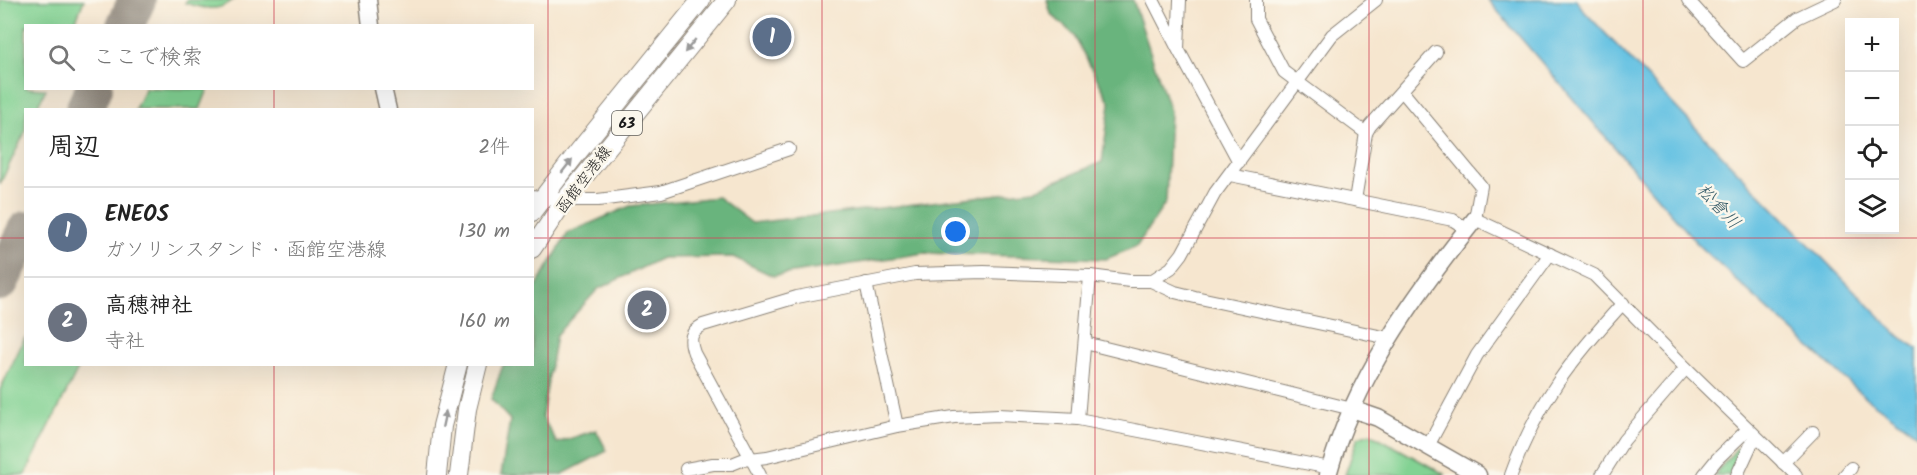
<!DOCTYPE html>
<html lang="ja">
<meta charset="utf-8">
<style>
:root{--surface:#fff;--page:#f6f6f6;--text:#222;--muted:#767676;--line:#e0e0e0;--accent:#d1495b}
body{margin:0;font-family:Kalam,"Klee One",sans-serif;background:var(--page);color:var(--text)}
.controls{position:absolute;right:18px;top:18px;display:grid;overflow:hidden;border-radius:0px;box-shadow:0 6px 24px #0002}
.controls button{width:54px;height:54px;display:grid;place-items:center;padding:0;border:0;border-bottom:2px solid var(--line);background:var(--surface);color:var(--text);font:30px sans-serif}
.you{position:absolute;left:956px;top:232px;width:21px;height:21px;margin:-15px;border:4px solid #fff;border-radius:50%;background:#1a73e8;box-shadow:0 0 0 9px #1a73e833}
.badge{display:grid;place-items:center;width:39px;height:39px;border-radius:50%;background:var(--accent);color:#fff;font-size:20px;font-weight:700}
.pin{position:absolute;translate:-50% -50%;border:3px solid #fff;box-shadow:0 2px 6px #0006}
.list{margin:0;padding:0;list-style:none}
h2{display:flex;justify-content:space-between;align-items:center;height:78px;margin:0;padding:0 24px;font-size:26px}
h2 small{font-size:20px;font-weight:400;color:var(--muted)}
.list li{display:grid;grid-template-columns:39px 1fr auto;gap:18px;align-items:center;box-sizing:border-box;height:90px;padding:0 24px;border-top:2px solid var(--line)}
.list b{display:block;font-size:22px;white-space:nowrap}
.list p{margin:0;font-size:20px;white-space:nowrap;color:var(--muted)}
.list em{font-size:20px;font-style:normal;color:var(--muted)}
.icon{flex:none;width:33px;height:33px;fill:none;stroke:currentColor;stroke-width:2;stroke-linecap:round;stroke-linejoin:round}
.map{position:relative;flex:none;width:1917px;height:475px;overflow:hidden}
.search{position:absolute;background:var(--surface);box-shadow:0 6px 24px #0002;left:24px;top:24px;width:510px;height:66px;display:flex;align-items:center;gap:15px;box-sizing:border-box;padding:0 21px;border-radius:0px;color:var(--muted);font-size:22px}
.panel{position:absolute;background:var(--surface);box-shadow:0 6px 24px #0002;left:24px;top:108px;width:510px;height:258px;border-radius:0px}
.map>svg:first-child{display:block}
.green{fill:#82d293;stroke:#4f7758;stroke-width:1.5}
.forest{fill:#69b47d;stroke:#42684c;stroke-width:1.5}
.water{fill:#64c1e2;stroke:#406e7f;stroke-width:1.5}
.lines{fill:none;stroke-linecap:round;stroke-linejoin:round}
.taxiway{stroke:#898176;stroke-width:38}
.street-casing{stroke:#898176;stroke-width:14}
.secondary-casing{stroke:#898176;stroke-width:19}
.primary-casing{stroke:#898176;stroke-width:20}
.street{stroke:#fff;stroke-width:12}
.secondary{stroke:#fff;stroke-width:16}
.primary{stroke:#fff;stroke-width:18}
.oneway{fill:#999}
.grid{fill:none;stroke:#d1495b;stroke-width:1.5;stroke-opacity:0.55}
.labels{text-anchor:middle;stroke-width:5;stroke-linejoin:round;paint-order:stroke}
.shield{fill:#fbf7ec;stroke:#5f5e5a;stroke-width:1.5}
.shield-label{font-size:15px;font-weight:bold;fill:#1c1c1c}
.street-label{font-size:16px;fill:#1c1c1c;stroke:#fbf7ec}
.water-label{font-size:18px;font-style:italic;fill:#395e6b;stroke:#fbf7ec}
</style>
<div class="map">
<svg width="1917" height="475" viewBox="0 0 1917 475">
<rect width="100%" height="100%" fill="#fbf7ec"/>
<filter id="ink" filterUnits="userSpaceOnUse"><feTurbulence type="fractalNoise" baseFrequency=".0167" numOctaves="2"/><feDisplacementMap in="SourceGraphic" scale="12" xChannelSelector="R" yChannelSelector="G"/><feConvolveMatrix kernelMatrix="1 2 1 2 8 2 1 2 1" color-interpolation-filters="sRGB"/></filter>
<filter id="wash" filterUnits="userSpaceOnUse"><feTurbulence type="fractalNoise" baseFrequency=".008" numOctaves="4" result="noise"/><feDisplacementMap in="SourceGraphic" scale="24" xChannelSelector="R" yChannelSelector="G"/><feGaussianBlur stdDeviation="1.35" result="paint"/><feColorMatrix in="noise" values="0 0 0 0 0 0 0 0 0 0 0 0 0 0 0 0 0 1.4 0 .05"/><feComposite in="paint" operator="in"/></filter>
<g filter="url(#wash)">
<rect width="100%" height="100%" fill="#f6e6cf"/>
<g class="green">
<polygon points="0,0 84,0 74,25 26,26 26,88 46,89 36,109 26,110 25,132 0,184"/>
<path d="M187,0H233C218,13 202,8 185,3Z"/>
<polygon points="145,89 145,88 208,89 200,109 135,109"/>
<polygon points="25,337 26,364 80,365 25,475 0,475 0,390"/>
<polygon points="1370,433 1446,475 1345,475 1358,437"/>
<polygon points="1737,448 1742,451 1731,475 1714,475"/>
</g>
<polygon class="forest" points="1047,0 1133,0 1170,111 1166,202 1137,246 1106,259 924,253 773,276 733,257 662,258 598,289 556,335 542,416 557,443 596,430 607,451 561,475 501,475 510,420 491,399 503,365 532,364 533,292 568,233 630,206 718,197 752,223 1034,190 1102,162 1110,103 1073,34 1051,14"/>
<polygon class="water" points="1488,0 1576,0 1584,11 1735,169 1900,337 1917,348 1917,434 1866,398 1701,248"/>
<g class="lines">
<g class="taxiway">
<polyline points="125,26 137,0"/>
<polyline points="84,110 94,88"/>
<polyline points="0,282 26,230"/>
</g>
</g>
</g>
<g filter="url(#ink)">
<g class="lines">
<defs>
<g id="street">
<polyline points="1153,0 1177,47"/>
<polyline points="1180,0 1178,49 1239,162"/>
<polyline points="1256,0 1256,19 1284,72 1366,133"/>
<polyline points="1688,0 1743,61 1797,18 1835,0"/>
<polyline points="1402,91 1481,186 1475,219 1594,275 1686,368 1796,475"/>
<polyline points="1230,175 1453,220 1467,229"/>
<polyline points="532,196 565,200 598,200 661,192 789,149"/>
<polyline points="1355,200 1366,133 1370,126 1436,52"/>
<polyline points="1151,281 1175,292 1195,297 1388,338"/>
<polyline points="866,283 897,426"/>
<polyline points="1085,343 1352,409"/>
<polyline points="1078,419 1090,276"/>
<polyline points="1428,446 1477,355 1550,254"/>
<polyline points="1783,463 1813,432"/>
<polyline points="686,469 713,464 732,464 742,460 767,457 897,426 954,417 998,415 1078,419 1330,468"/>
<path d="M760,475L694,353C689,339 690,332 703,325L797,297L915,274L984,272L1090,276L1130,281H1151L1171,268L1182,254L1215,193L1332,35L1376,0"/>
<path d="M1511,475C1537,402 1572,359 1623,303"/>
<polyline points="1602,475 1624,440 1686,368"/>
<polyline points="1704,475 1717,459 1748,429"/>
<polyline points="1737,475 1755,436"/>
<polyline points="1845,475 1851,468"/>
</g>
<g id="secondary">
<polyline points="368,0 371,26"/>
<polyline points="383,88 388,110"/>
<polyline points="1352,409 1378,418 1478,475"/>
<path d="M1328,475C1354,379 1414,296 1475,219"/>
</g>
<g id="primary">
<polyline points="532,212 574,157 701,0"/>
<polyline points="532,249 565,200 727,0"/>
<polyline points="437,475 442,426 458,364"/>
<polyline points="459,475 467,409 478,364"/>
</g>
</defs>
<use href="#street" class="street-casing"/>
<use href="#secondary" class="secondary-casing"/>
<use href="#primary" class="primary-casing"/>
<use href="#street" class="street"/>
<use href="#secondary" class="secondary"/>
<use href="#primary" class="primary"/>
</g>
<defs><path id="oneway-solid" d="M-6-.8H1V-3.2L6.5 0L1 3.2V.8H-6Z" transform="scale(1.5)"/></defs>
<g class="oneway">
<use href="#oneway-solid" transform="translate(690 46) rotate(129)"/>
<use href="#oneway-solid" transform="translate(567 166) rotate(-52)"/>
<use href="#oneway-solid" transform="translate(444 419) rotate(-78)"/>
</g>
</g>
<path class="grid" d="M274,0V26M548,0V475M822,0V475M1095,0V475M1369,0V475M1643,0V475M274,88V110M0,238H26M532,238H1917M274,364V475"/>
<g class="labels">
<rect class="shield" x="612" y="111" width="30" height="24" rx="4.5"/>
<g class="shield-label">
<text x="627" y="128">63</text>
</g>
<g class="street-label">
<text transform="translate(583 179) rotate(-53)" y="6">函館空港線</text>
</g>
<g class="water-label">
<text transform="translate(1719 206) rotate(47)" y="6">松倉川</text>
</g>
</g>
</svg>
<div class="controls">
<button>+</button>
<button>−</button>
<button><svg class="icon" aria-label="locate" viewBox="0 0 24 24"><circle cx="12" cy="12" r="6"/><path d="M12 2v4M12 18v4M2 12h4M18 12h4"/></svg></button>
<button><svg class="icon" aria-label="layers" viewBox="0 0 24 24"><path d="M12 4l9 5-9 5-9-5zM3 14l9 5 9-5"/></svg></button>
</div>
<div class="you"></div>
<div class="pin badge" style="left:772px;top:37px;background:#5c6f8a">1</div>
<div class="pin badge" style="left:647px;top:310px;background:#6b7280">2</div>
<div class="search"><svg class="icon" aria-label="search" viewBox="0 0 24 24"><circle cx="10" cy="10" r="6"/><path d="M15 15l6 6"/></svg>ここで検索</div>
<section class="panel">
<h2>周辺<small>2件</small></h2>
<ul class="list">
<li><span class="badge" style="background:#5c6f8a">1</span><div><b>ENEOS</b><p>ガソリンスタンド · 函館空港線</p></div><em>130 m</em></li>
<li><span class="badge" style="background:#6b7280">2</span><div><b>高穂神社</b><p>寺社</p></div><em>160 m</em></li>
</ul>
</section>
</div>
